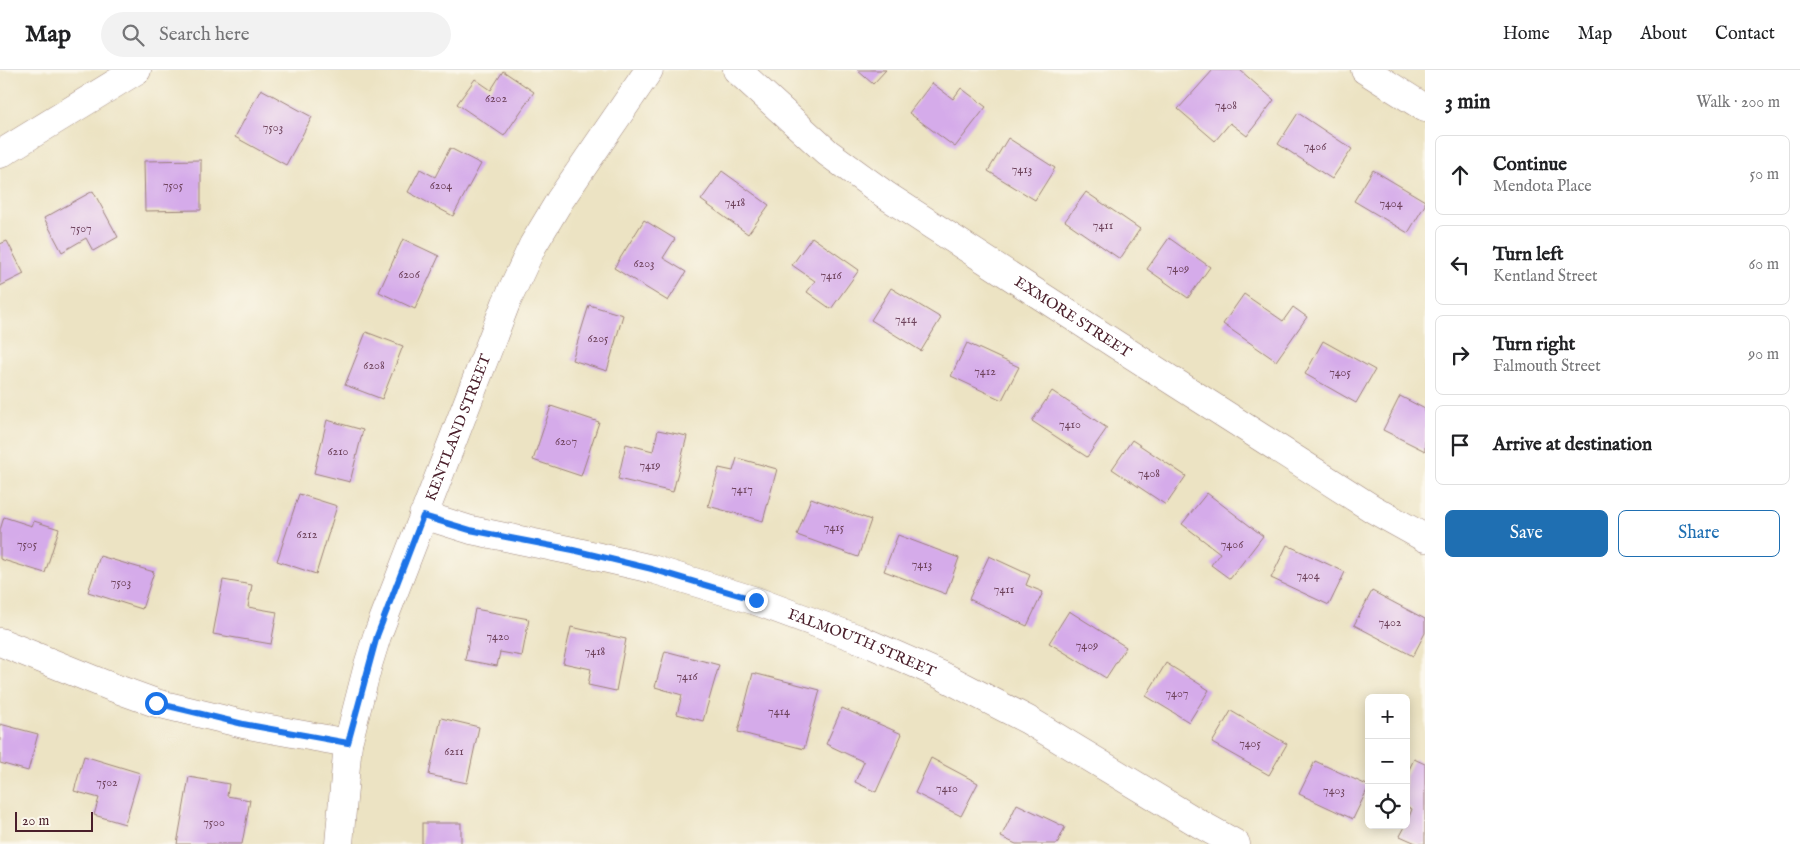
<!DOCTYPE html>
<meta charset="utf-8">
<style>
:root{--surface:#fff;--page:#f2f2f2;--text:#202124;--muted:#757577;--line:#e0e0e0;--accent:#1f6fb2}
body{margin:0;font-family:"IM FELL English",serif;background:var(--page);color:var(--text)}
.controls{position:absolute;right:15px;bottom:15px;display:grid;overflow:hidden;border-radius:8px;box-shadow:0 2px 12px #0003}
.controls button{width:45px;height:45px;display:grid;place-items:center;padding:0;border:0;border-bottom:1px solid var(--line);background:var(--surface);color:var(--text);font:25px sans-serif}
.scale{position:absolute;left:15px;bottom:12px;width:78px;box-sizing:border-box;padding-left:5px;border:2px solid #4a1f2b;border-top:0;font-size:14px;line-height:18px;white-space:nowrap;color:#4a1f2b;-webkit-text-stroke:4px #fbf7ec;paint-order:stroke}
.stop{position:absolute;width:15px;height:15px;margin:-11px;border:4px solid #1a73e8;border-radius:50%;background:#fff}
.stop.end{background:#1a73e8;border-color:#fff;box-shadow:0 1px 5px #0008}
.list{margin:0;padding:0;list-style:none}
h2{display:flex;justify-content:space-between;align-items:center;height:65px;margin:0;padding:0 20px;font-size:21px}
h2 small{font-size:16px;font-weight:400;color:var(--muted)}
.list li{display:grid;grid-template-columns:32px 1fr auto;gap:15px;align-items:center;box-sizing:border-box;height:80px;margin:0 10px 10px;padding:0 10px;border:1px solid var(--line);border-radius:8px}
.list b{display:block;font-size:19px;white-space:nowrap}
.list p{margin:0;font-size:16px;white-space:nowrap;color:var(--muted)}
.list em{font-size:16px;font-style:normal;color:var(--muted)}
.actions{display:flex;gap:10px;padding:15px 20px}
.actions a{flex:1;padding:11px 0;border:1px solid var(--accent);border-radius:8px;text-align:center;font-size:18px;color:var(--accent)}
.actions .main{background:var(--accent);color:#fff}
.icon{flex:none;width:28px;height:28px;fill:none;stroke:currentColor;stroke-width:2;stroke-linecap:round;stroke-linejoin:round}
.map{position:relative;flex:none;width:1425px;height:774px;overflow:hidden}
header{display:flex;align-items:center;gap:30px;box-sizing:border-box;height:70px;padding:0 25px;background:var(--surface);border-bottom:1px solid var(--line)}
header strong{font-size:24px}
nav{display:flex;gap:28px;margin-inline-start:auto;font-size:18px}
.search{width:350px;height:45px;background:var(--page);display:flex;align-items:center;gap:12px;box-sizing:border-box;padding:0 18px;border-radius:28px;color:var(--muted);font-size:19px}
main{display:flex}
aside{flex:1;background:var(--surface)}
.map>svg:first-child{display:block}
.building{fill:#d5abea}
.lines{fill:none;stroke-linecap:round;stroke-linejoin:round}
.minor-casing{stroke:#9b8177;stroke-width:29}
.minor{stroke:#fff;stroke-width:28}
.route{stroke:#1a73e8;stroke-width:6}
.labels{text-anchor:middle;stroke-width:4;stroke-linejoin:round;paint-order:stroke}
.number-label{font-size:12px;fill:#6d425b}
.street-label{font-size:15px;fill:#4a1f2b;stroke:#fbf7ec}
</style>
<header>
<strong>Map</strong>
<div class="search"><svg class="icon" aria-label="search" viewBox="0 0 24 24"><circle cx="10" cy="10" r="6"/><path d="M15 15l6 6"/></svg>Search here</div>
<nav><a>Home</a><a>Map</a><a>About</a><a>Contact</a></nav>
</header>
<main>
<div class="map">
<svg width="1425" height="774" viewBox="0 0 1425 774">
<rect width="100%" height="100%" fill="#fbf7ec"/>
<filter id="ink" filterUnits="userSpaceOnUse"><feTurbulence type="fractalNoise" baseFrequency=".02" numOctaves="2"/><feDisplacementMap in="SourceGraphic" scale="10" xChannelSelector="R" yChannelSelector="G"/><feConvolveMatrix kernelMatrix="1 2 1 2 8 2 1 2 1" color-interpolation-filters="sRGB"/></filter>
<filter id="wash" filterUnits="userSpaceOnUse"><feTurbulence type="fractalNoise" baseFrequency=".0096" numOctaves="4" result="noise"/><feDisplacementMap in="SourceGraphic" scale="20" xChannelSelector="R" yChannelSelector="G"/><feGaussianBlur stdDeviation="1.12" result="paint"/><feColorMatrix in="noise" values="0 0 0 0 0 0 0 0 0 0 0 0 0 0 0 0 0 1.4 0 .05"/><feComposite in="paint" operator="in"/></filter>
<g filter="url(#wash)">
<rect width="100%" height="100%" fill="#ece3c3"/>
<g id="blocks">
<g class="building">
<polygon points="857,0 886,0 873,14"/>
<polygon points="1213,0 1240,0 1274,30 1247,66 1230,53 1215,71 1178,39"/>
<polygon points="503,1 534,22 504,66 457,34 475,9 491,20"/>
<polygon points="932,13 953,29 961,18 986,37 955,77 909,43"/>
<polygon points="261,19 312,47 286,95 235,67"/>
<polygon points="1298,43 1352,79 1332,109 1278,74"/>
<polygon points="1008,68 1055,98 1035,130 988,101"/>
<polygon points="450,78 481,94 453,146 408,122 420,99 435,107"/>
<polygon points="201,90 201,140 145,141 144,91"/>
<polygon points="1373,100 1425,131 1425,135 1408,163 1354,131"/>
<polygon points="722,101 769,135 748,164 701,130"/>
<polygon points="93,121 118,167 93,181 86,168 62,182 44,148"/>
<polygon points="1086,122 1140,159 1120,189 1065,151"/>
<polygon points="644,150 675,169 663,188 686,202 668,231 614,198"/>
<polygon points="812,167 859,200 831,239 807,222 815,211 792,195"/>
<polygon points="1169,168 1210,197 1188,228 1147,199"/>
<polygon points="403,169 439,186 415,239 379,222"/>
<polygon points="7,171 24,204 0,216 0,174"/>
<polygon points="891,218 941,248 921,281 871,250"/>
<polygon points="1244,224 1283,251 1293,237 1307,247 1276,291 1223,254"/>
<polygon points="589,235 623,245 607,301 572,290"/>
<polygon points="366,262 403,276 382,329 345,315"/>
<polygon points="1323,271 1375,300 1356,333 1305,304"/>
<polygon points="967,273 1019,297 1002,330 951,306"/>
<polygon points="1052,321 1107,358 1087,387 1032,351"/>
<polygon points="1400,326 1425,339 1425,381 1383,360"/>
<polygon points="551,336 599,352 581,406 533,390"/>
<polygon points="327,350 363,360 350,412 314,403"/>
<polygon points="658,360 687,366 673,422 618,409 626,374 653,381"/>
<polygon points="1132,370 1186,406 1166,435 1112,399"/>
<polygon points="737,388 777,399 763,451 708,436 719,398 733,401"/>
<polygon points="1207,423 1263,466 1230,509 1211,495 1220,483 1182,454"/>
<polygon points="299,424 337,436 316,504 277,491"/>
<polygon points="811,428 871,450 858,487 797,465"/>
<polygon points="4,447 32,456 34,451 59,459 45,503 0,489 0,460"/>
<polygon points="898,465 959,488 946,524 884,501"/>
<polygon points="1287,475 1345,502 1329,535 1271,508"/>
<polygon points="100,486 154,502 142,539 88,522"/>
<polygon points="989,486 1030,505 1026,515 1043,522 1027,556 969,529"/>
<polygon points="223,510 252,515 248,537 277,542 271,574 213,564"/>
<polygon points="1372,521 1425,549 1425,563 1413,586 1354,555"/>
<polygon points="475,539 529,549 522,586 500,582 497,596 465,590"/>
<polygon points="1069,541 1126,577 1106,608 1049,573"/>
<polygon points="571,557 626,569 616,621 588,615 591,599 563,593"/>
<polygon points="665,581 719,595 703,651 677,644 682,625 655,617"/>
<polygon points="1166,593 1209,620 1189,652 1146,626"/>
<polygon points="753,603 820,620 804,679 738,662"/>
<polygon points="842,638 902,664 876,722 855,712 864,692 826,674"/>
<polygon points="1231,641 1287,674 1269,705 1212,673"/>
<polygon points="441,648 479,657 467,713 429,705"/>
<polygon points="0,654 38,664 28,701 0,693"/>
<polygon points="84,686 140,703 125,754 94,745 99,728 74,721"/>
<polygon points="931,688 978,713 961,746 915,723"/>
<polygon points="1414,689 1425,694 1425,774 1418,774 1400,766 1406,755 1412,739 1406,736 1406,706"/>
<polygon points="1315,691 1369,716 1353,749 1299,724"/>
<polygon points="189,707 229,714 227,726 250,730 242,774 177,774"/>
<polygon points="1017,734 1065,757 1057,774 1016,774 1001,767"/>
<rect x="422" y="753" width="39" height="21"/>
</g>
</g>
</g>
<g filter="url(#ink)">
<use href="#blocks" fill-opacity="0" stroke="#9b8177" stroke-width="1"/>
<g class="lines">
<defs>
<g id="minor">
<path id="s1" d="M737,0L828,83L887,126L1115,274L1373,439L1425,468"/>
<polyline points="1365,0 1425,38"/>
<polyline points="0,84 137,0"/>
<path id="s2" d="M423,445L471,460L573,481L652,499L756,531L859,569L939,604L1028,650L1200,754L1236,774"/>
<polyline points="0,572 109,616 156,633 243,654 348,673"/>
<path id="s3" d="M339,774L348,673L368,595L377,566L506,233L533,175L560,130L649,0"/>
</g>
</defs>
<use href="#minor" class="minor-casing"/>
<use href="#minor" class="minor"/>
</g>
</g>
<g class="lines" filter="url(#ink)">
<polyline class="route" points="156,633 243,654 348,673 377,566 423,446 470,460 573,480 652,499 756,530"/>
</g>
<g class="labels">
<g class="number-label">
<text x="496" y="32">6202</text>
<text x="1226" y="39">7408</text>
<text x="273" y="61">7503</text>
<text x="1315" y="80">7406</text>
<text x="1022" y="103">7413</text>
<text x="173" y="119">7505</text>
<text x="441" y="119">6204</text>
<text x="735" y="136">7418</text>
<text x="1391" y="137">7404</text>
<text x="1103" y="159">7411</text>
<text x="81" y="162">7507</text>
<text x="644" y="197">6203</text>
<text x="1178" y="202">7409</text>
<text x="409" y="208">6206</text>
<text x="831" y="209">7416</text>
<text x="906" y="253">7414</text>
<text x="598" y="272">6205</text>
<text x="374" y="299">6208</text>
<text x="985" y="305">7412</text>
<text x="1340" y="306">7405</text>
<text x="1070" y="358">7410</text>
<text x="566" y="375">6207</text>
<text x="338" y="385">6210</text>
<text x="650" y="399">7419</text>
<text x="1149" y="407">7408</text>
<text x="742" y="423">7417</text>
<text x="834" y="461">7415</text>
<text x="307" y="468">6212</text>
<text x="27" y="478">7505</text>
<text x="1232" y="478">7406</text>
<text x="922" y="498">7413</text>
<text x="1308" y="509">7404</text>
<text x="121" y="516">7503</text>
<text x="1004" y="523">7411</text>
<text x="1390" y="556">7402</text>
<text x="498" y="570">7420</text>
<text x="1087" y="579">7409</text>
<text x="595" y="585">7418</text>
<text x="687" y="610">7416</text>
<text x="1177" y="627">7407</text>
<text x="779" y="645">7414</text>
<text x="1250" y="677">7405</text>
<text x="454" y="685">6211</text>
<text x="107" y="716">7502</text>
<text x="947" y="722">7410</text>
<text x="1334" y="724">7403</text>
<text x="214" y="756">7500</text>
</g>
<g class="street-label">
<text dy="5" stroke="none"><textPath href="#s1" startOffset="418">EXMORE STREET</textPath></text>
<text dy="5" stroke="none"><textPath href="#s3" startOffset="436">KENTLAND STREET</textPath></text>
<text dy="5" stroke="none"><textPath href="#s2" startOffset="458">FALMOUTH STREET</textPath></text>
</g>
</g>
</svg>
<div class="controls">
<button>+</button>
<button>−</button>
<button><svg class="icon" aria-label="locate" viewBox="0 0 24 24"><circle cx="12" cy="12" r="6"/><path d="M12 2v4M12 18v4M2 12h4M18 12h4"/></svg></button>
</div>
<div class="scale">20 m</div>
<div class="stop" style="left:156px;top:633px"></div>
<div class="stop end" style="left:756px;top:530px"></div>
</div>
<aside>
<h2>3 min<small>Walk · 200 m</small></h2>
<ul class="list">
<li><svg class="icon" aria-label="ahead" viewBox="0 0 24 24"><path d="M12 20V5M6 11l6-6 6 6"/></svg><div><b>Continue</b><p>Mendota Place</p></div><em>50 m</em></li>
<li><svg class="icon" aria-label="left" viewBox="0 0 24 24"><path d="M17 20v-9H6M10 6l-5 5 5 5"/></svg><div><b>Turn left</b><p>Kentland Street</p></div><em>60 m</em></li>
<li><svg class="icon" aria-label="right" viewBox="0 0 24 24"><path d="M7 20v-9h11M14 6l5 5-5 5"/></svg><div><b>Turn right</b><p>Falmouth Street</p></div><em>90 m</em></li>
<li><svg class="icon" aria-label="arrive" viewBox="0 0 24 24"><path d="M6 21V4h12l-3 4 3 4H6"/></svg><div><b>Arrive at destination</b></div></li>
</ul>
<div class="actions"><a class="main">Save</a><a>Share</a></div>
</aside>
</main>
